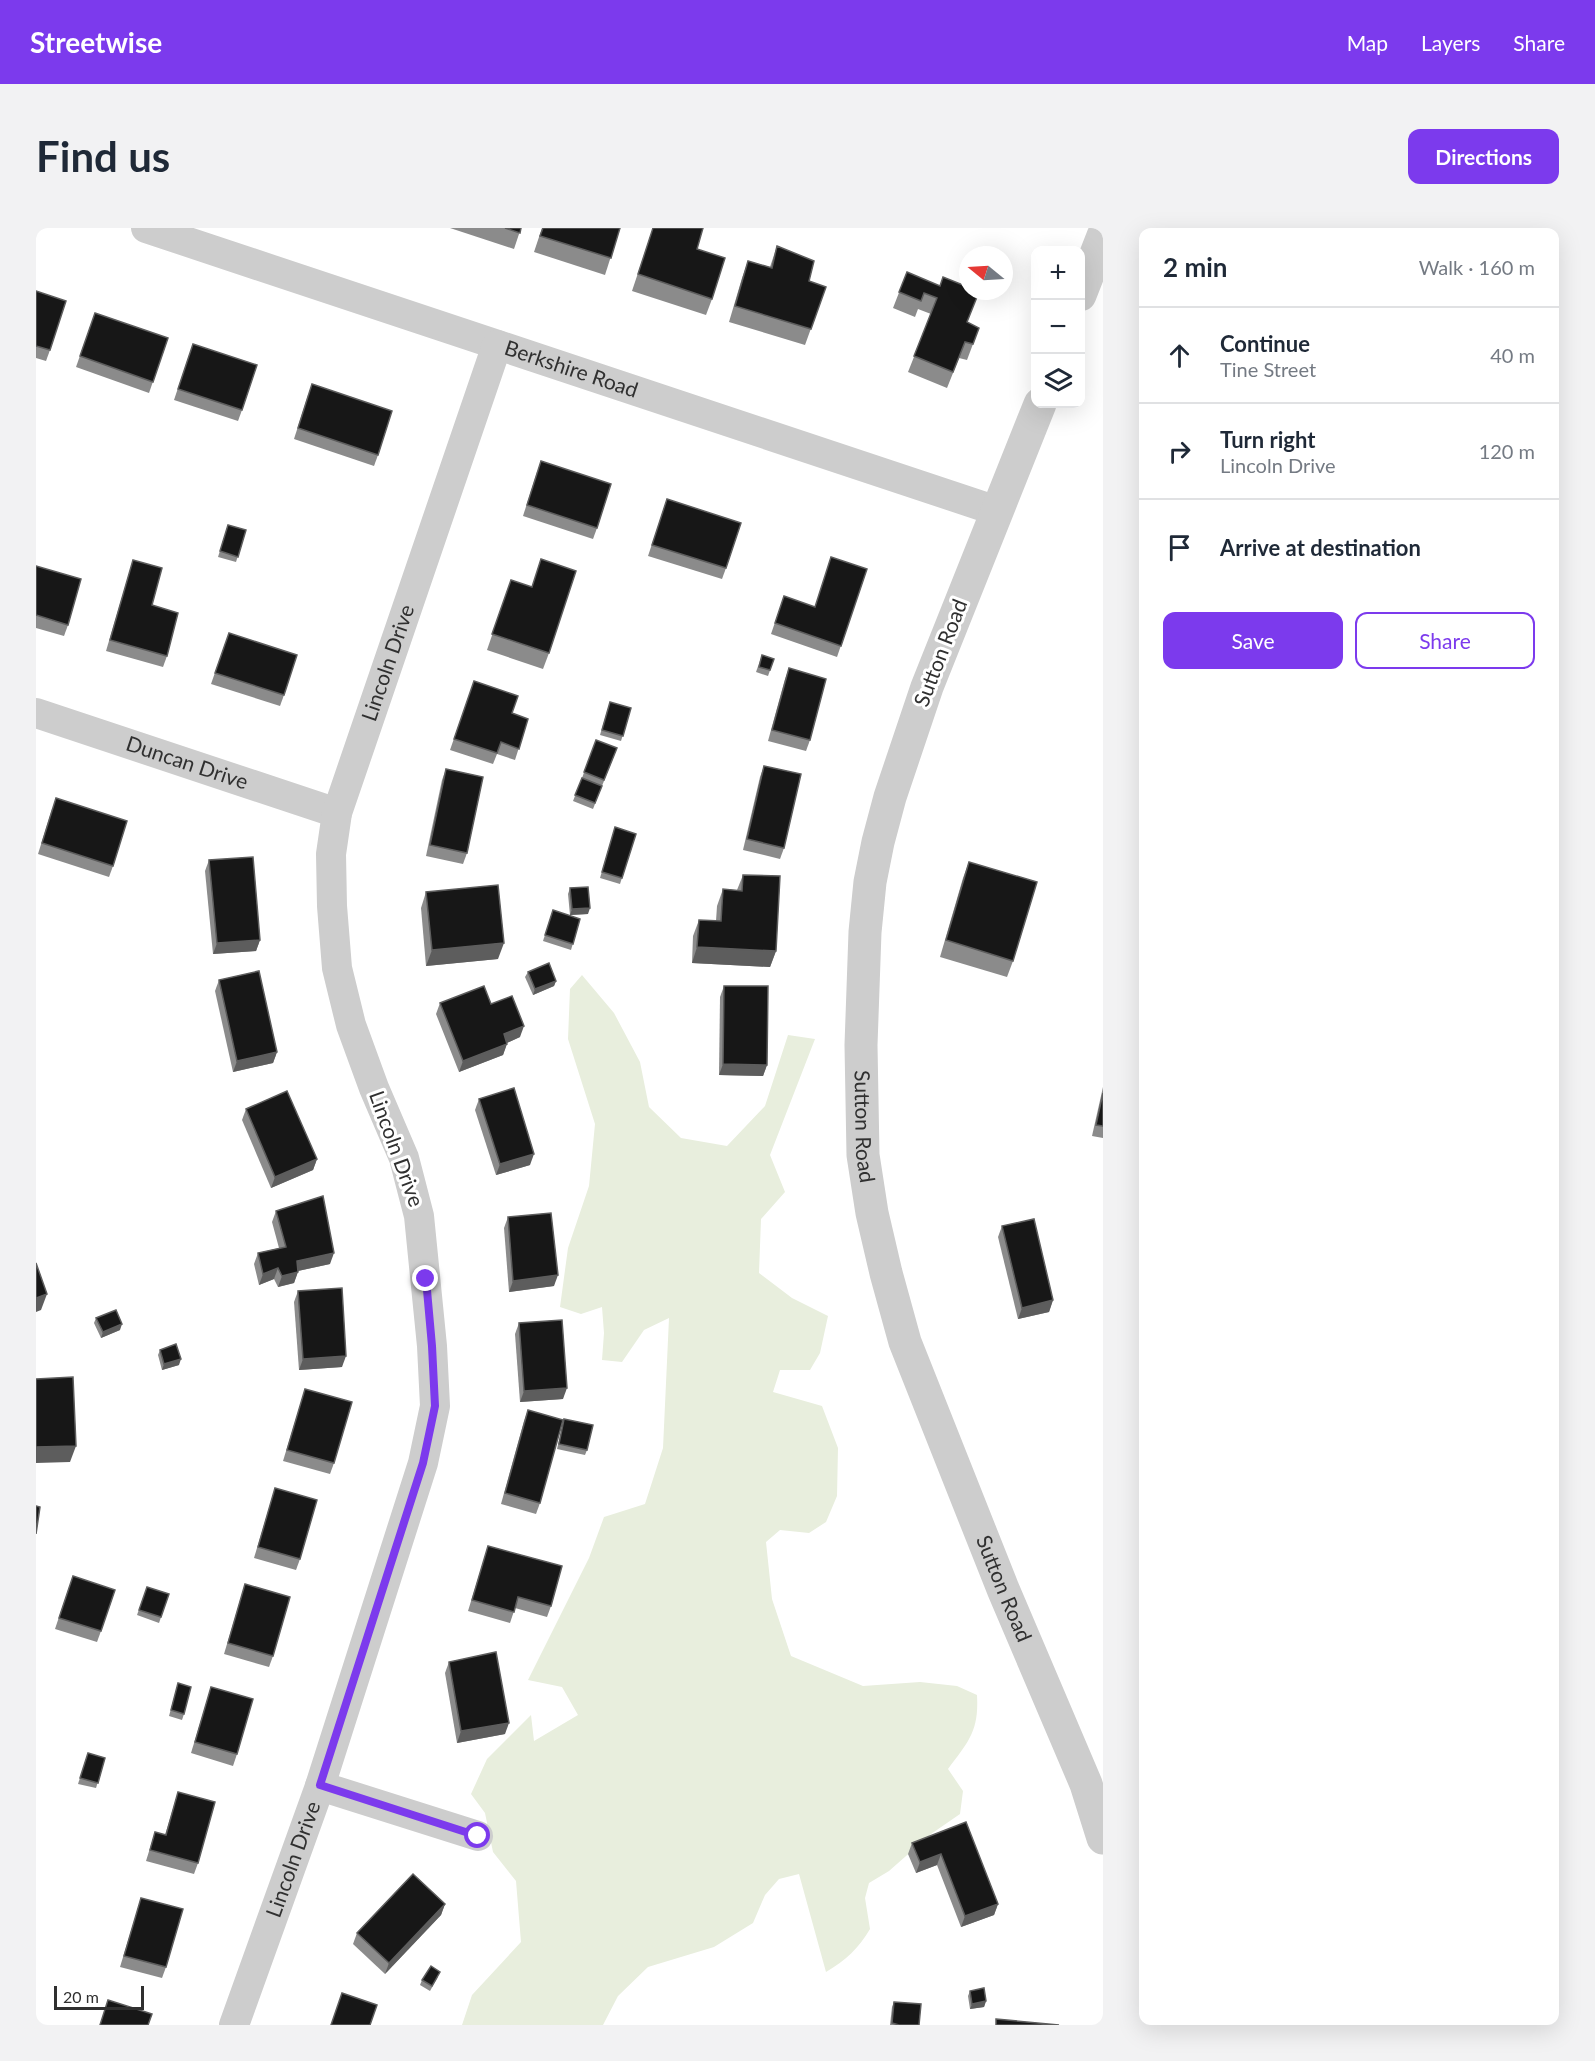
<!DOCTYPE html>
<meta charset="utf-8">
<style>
:root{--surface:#fff;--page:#f2f2f3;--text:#1f2937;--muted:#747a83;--line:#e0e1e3;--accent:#7c3aed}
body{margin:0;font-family:Lato,sans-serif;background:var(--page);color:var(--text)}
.controls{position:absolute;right:18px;top:18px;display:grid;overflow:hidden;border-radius:12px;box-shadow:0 6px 24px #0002}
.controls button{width:54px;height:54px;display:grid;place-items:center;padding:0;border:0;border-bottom:2px solid var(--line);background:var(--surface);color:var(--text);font:30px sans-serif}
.compass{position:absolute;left:923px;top:18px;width:54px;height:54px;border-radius:50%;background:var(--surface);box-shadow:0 6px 24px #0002;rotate:288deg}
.scale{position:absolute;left:18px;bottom:15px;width:90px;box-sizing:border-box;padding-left:6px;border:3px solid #303030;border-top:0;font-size:16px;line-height:21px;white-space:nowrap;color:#303030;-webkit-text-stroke:4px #fff;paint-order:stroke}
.stop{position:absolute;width:18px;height:18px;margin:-14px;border:4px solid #7c3aed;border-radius:50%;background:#fff}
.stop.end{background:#7c3aed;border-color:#fff;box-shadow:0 2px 6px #0008}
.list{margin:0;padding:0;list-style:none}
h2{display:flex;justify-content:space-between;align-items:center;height:78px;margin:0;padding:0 24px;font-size:26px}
h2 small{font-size:20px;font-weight:400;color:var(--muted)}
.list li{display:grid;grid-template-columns:39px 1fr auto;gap:18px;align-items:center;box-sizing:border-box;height:96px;padding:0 24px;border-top:2px solid var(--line)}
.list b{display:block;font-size:22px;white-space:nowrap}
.list p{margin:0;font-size:20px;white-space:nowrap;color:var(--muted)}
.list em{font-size:20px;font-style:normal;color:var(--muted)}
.actions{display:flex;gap:12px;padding:18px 24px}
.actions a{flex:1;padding:14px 0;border:2px solid var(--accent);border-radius:12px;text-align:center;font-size:21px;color:var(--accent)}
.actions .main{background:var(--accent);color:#fff}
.icon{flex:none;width:33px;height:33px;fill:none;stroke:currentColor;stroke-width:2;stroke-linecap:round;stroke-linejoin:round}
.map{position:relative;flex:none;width:1067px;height:1797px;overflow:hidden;border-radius:12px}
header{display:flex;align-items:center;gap:36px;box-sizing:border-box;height:84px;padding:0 30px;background:var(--accent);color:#fff}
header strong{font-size:28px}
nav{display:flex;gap:33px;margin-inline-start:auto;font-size:21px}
.intro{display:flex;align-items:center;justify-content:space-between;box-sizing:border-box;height:144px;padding:0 36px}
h1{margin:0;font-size:42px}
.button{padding:15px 27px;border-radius:12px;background:var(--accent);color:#fff;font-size:21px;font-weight:700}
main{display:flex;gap:36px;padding:0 36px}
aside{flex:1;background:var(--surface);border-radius:12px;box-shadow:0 6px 24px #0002}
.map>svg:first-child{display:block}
.green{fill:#e8eedd}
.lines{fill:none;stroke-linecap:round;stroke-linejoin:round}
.minor{stroke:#cdcdcd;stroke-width:30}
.tertiary{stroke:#cdcdcd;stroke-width:33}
.wall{fill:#8b8b8b}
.shaded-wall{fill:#5d5d5d}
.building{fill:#171717;stroke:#5d5d5d;stroke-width:1.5}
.route{stroke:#7c3aed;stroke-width:8}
.labels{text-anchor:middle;stroke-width:6;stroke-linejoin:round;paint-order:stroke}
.street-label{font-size:21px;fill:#303030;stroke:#fff}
</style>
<header>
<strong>Streetwise</strong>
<nav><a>Map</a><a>Layers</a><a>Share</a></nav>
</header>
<div class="intro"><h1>Find us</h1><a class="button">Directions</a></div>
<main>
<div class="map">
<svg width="1067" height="1797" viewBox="0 0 1067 1797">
<rect width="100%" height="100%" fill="#fff"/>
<path class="green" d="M546,747L578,785L604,834L613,879L645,910L691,918L729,878L752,807L779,811L734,927L749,964L725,991L723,1045L756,1070L792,1088L784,1125L774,1142H744L737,1164L786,1178L802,1220L801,1268L790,1294L773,1305L744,1302L730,1314L736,1371L755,1428L827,1458L884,1454L921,1458L941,1467C943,1503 933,1513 912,1541L927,1563L924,1586L895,1606L853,1643L833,1655L829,1670L834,1701C823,1720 810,1732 790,1744L763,1646L743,1651L729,1667L717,1695L678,1719L612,1739L582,1768L567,1797H426L436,1767L485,1714L480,1653L457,1624L449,1585L435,1566L451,1531L495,1487L498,1513L542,1487L526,1459L492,1452L553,1330L568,1289L609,1276L627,1220L633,1090L608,1102L586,1134L566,1132L568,1105L566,1079L545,1086L524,1079L532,1020L553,958L559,896L532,811L534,761Z"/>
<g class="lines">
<g class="minor">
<path id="s1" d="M110,0L961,283"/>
<path id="s2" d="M0,485L301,585"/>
<polyline points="284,1558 442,1608"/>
<path id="s3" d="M198,1797L284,1558L387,1235L399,1178L396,1118L383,988L368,930L338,860L315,797L301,740L296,678L295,626L301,585L461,117"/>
</g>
<g class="tertiary">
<polyline points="1044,67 1067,8"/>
<path id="s4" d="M1004,176L891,459L854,569L842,614L834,654L829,704L825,817L827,927L836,985L850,1045L869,1114L967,1361L1050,1556L1067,1610"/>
</g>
</g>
<g class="wall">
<polygon points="414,0 485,0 478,21"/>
<polygon points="506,0 584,0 569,47 498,24"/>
<polygon points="617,0 667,0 661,21 676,71 670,87 596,63"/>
<polygon points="741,18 773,53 790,59 769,117 693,94 706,50 712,33 734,39"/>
<polygon points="871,44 931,95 943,100 931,132 923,130 911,160 872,144 895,86 882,81 879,89 857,80"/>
<polygon points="0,63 14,122 10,133 0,130"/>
<polygon points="59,85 132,110 113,165 40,139"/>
<polygon points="153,127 206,182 202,193 138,172"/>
<polygon points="272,167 342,227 338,238 258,211"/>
<polygon points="501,244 561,300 557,311 487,288"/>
<polygon points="631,271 690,340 686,351 612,328"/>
<polygon points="192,297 210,302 200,334 182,329"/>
<polygon points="97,332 116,377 131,428 127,439 70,423"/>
<polygon points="0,338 32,397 28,408 0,400"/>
<polygon points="831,341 801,429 735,406 748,368 778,379"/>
<polygon points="475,352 513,425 507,441 451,422"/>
<polygon points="189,416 248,467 244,478 175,456"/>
<polygon points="726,427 738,431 732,448 720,444"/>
<polygon points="753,440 774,512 770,523 732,513 749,451"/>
<polygon points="438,453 476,485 492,491 479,532 461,526 457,536 414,522"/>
<polygon points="572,480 595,480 585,513 564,507"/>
<polygon points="560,512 581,520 566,558 546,550"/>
<polygon points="728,538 748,620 744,631 707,622 724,549"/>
<polygon points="410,541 431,625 427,636 390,628 406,552"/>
<polygon points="546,550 566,558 557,581 537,573"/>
<polygon points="16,581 77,638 73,649 2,626"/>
<polygon points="579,599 600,606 584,656 564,650"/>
<polygon points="173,632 224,712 220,723 177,726 169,643"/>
<polygon points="933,634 977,733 971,749 904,729 927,650"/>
<polygon points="707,647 740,723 734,739 656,735 657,708 663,692 680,693 681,678 687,661 701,662"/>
<polygon points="534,660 552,686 534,687 532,666"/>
<polygon points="390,664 462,731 390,738 385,680"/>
<polygon points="517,682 544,691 535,722 507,713"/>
<polygon points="492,744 520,753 518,758 497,767 489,749"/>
<polygon points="183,752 241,824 237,835 197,844 179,763"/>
<polygon points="688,758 731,837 727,848 683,847 684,769"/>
<polygon points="404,775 455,776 484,809 471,815 467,827 423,844 400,786"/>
<polygon points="1067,859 1067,910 1056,908"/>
<polygon points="443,871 494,937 460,947 439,882"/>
<polygon points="210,881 281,931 277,942 235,960 206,892"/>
<polygon points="240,983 294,1036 262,1043 258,1055 242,1059 238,1051 223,1057 218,1036 222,1025 243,1020 236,994"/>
<polygon points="472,989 518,1058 473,1064 468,1000"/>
<polygon points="966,998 1017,1072 1013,1084 982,1091 962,1009"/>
<polygon points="262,1063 306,1139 263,1142 258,1074"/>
<polygon points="60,1090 84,1102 65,1110 58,1095"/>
<polygon points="483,1095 527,1171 484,1174 479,1106"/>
<polygon points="124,1122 143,1137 126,1142 122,1127"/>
<polygon points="269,1161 298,1235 294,1246 247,1233"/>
<polygon points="492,1182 504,1275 500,1286 465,1276 488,1193"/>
<polygon points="528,1191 551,1222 549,1227 521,1221"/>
<polygon points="239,1260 264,1331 260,1342 218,1330"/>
<polygon points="452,1318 515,1378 511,1389 479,1380 474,1395 432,1383"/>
<polygon points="209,1356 237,1428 233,1439 188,1426"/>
<polygon points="33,1359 65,1403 61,1414 19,1401"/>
<polygon points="111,1359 133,1366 123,1395 101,1387"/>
<polygon points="413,1434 469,1506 421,1515 409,1445"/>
<polygon points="142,1455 148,1486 146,1492 133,1488"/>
<polygon points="175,1459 201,1526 197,1538 155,1525"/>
<polygon points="52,1525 69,1530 60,1560 42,1556"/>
<polygon points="142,1564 162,1635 158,1646 110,1633 119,1604 129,1607"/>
<polygon points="930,1594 962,1676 958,1687 925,1699 901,1637 880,1645 872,1626 876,1615"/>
<polygon points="105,1670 130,1739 126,1750 84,1739"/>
<polygon points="409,1676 405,1687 349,1746 317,1716 321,1705"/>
<polygon points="402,1749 394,1763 384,1757 386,1752"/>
<polygon points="934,1763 950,1773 948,1779 934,1781 932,1768"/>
<polygon points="858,1774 883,1797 854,1797 856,1779"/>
</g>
<g class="shaded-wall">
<polygon points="554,680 552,686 534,687 536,681"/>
<polygon points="224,712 220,723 177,726 181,715"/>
<polygon points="468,715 462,731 390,738 396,722"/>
<polygon points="661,719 740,723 734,739 656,735"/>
<polygon points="520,753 518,758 497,767 499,761"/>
<polygon points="488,798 484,809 464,818 468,806"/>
<polygon points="471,816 467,827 423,844 427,833"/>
<polygon points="241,824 237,835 197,844 201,833"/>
<polygon points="687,836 731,837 727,848 683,847"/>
<polygon points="498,926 494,937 460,947 464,936"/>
<polygon points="281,931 277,942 235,960 239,949"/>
<polygon points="298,1025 294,1036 257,1044 261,1033"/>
<polygon points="242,1040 238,1051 223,1057 227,1046"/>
<polygon points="262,1044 258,1055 242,1059 246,1048"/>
<polygon points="522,1047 518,1058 473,1064 477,1053"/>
<polygon points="11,1066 5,1082 0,1084 0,1070"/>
<polygon points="1017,1072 1013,1084 982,1091 986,1080"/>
<polygon points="86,1096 84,1102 65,1110 67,1104"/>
<polygon points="310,1128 306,1139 263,1142 267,1131"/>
<polygon points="145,1131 143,1137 126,1142 128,1136"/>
<polygon points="531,1160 527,1171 484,1174 488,1163"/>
<polygon points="40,1218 34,1234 0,1235 0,1219"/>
<polygon points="473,1495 469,1506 421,1515 425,1503"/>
<polygon points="905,1626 901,1637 880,1645 884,1634"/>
<polygon points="409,1676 405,1687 349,1746 353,1735"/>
<polygon points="962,1676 958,1687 925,1699 929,1688"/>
<polygon points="950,1773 948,1779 934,1781 936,1776"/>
</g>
<g class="building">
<polygon points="469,0 485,0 484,5"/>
<polygon points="507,0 584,0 575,30 504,8"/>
<polygon points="617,0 667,0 661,21 689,30 676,71 602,46"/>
<polygon points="741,18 778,33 773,53 790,59 775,101 699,78 712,33 736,40"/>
<polygon points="871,44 904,58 907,49 932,59 932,63 943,64 931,94 943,100 937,116 929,114 917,144 878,128 901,70 888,65 885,73 863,64"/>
<polygon points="0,63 30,73 14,122 0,118"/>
<polygon points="59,85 132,110 117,154 44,128"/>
<polygon points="157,116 221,137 206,182 142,161"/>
<polygon points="276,156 356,183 342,227 262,200"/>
<polygon points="505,233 575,256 561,300 491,277"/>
<polygon points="631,271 705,295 690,340 616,317"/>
<polygon points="192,297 210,302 202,329 184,323"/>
<polygon points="795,329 831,341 805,418 739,395 748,368 779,379"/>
<polygon points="505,331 540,343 513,425 456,406 475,352 496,359"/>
<polygon points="97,332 126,340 116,377 142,385 131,428 74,412"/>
<polygon points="0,338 45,351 32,397 0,387"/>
<polygon points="193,405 261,427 248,467 179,445"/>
<polygon points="726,427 738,431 734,442 723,439"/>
<polygon points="753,440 790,451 774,512 736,502"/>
<polygon points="438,453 482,468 476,485 492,491 483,521 465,514 461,525 418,511"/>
<polygon points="574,474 595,480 587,508 566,502"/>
<polygon points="560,512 581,520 568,552 548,544"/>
<polygon points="728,538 765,546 748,620 711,611"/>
<polygon points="410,541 447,549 431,625 394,617"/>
<polygon points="546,550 566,558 559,575 539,567"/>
<polygon points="20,570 91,593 77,638 6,615"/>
<polygon points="579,599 600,606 586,650 566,644"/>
<polygon points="217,629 224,712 181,715 173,632"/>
<polygon points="933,634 1001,654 977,733 910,712"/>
<polygon points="707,647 744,648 740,723 661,719 663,692 685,693 687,661 706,663"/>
<polygon points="462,657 468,715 396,722 390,664"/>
<polygon points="552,659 554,680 536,681 534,660"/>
<polygon points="517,682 544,691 537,716 509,707"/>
<polygon points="513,735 520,753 499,761 492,744"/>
<polygon points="223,743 241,824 201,833 183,752"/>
<polygon points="448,758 455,776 476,768 488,798 468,806 471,816 427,833 404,775"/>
<polygon points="688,758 732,758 731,837 687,836"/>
<polygon points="478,860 498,926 464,936 443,871"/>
<polygon points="251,863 281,931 239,949 210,881"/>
<polygon points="1067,865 1067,898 1060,897"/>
<polygon points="287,968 298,1025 261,1033 262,1044 246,1048 242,1040 227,1046 222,1025 250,1019 240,983"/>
<polygon points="515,985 522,1047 477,1053 472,989"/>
<polygon points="998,991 1017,1072 986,1080 966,998"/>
<polygon points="0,1035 11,1066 0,1070"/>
<polygon points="306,1060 310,1128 267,1131 262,1063"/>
<polygon points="80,1082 86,1096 67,1104 60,1090"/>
<polygon points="526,1092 531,1160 488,1163 483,1095"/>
<polygon points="140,1116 145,1131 128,1136 124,1122"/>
<polygon points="37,1149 40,1218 0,1219 0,1151"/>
<polygon points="269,1161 316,1174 298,1235 251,1222"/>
<polygon points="492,1182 527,1192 504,1275 469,1265"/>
<polygon points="528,1191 557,1197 551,1222 523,1216"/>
<polygon points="239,1260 281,1272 264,1331 222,1319"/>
<polygon points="0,1278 4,1279 0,1306"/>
<polygon points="452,1318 526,1338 515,1378 482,1369 478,1384 436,1372"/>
<polygon points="37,1348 79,1362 65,1403 23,1390"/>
<polygon points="209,1356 254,1369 237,1428 192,1415"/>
<polygon points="111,1359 133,1366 125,1389 103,1382"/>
<polygon points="460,1424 473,1495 425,1503 413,1434"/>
<polygon points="142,1455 155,1459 148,1486 135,1482"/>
<polygon points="175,1459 217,1471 201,1526 159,1514"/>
<polygon points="52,1525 69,1530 62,1555 44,1550"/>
<polygon points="142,1564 179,1574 162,1635 114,1622 119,1604 130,1607"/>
<polygon points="930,1594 962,1676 929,1688 905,1626 884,1634 876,1615"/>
<polygon points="377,1646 409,1676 353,1735 321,1705"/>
<polygon points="105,1670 147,1681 130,1739 88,1728"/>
<polygon points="395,1738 404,1744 396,1758 386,1752"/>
<polygon points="948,1760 950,1773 936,1776 934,1763"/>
<polygon points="306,1765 341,1777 334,1797 295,1797"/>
<polygon points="72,1772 116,1786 112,1797 64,1797"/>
<polygon points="858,1774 885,1776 883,1797 863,1797 856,1795"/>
<polygon points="960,1791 1023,1797 960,1797"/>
</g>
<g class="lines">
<polyline class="route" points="390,1051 396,1118 399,1178 387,1235 284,1557 442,1608"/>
</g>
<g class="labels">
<g class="street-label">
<text dy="7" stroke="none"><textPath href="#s1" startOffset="448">Berkshire Road</textPath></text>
<text transform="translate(905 425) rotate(-69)" y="7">Sutton Road</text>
<text dy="7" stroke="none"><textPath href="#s3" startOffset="1418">Lincoln Drive</textPath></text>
<text dy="7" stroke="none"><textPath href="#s2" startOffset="159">Duncan Drive</textPath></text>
<text dy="7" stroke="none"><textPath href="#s4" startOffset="753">Sutton Road</textPath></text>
<text transform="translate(360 921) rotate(70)" y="7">Lincoln Drive</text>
<text dy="7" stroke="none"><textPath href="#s4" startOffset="1239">Sutton Road</textPath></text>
<text dy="7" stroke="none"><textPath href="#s3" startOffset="176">Lincoln Drive</textPath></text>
</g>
</g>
</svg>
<div class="controls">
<button>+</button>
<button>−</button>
<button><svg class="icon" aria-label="layers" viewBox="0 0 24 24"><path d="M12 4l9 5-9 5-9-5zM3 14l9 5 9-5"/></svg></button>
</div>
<svg class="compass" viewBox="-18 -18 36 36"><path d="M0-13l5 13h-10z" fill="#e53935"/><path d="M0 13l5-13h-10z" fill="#747a83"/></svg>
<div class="scale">20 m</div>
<div class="stop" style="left:442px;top:1608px"></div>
<div class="stop end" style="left:390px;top:1051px"></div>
</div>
<aside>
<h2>2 min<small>Walk · 160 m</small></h2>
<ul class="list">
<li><svg class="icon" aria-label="ahead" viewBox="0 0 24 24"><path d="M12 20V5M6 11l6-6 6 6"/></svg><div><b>Continue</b><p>Tine Street</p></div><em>40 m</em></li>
<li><svg class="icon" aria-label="right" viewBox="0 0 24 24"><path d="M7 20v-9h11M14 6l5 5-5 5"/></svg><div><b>Turn right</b><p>Lincoln Drive</p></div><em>120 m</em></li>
<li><svg class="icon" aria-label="arrive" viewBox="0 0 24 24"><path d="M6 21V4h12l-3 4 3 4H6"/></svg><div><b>Arrive at destination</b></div></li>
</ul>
<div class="actions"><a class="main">Save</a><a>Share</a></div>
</aside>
</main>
